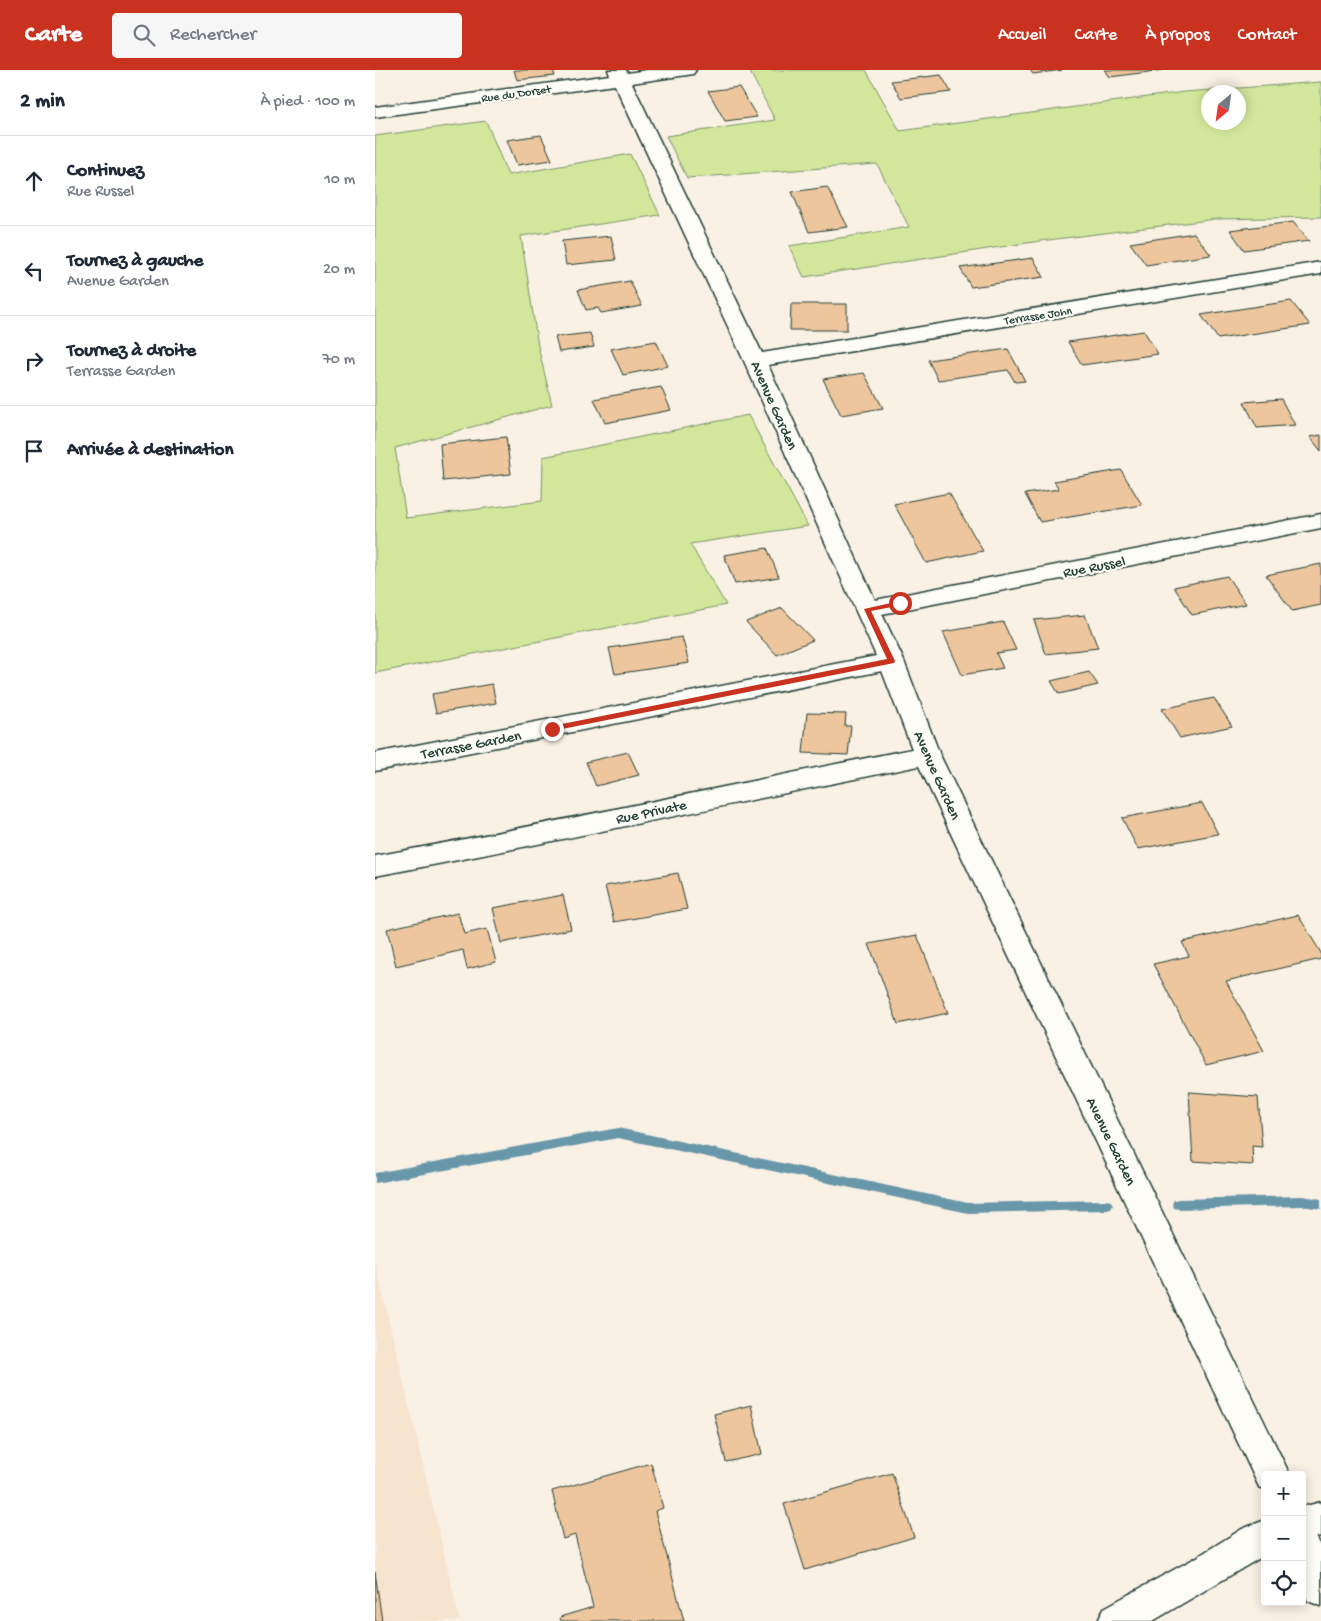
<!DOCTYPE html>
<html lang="fr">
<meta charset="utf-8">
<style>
:root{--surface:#fff;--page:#f6f6f7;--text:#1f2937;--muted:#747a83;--line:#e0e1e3;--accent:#c8321e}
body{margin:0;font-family:"Gochi Hand",sans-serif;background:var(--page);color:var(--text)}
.controls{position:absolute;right:15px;bottom:15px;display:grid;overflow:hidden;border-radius:5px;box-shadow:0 2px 12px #0003}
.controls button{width:45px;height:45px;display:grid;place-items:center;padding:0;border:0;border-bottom:1px solid var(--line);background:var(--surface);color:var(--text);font:25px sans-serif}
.compass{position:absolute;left:826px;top:15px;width:45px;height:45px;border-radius:50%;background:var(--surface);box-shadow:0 2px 12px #0003;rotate:209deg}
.stop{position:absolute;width:15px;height:15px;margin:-11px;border:4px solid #c8321e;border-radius:50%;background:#fff}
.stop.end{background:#c8321e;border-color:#fff;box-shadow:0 1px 5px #0008}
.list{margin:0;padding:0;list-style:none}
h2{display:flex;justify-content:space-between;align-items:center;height:65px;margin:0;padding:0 20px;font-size:21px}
h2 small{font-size:16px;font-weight:400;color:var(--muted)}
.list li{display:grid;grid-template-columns:32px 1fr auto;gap:15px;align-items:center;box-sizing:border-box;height:90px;padding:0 20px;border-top:1px solid var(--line)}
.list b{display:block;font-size:19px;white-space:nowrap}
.list p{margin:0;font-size:16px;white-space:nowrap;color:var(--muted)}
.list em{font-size:16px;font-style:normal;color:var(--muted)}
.icon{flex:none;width:28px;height:28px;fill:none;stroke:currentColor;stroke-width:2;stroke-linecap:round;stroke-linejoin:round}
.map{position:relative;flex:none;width:946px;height:1551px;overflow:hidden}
header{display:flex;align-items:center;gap:30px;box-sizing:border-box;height:70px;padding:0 25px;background:var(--accent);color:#fff}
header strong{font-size:24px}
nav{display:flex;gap:28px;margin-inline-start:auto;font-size:18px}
.search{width:350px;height:45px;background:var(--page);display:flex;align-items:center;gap:12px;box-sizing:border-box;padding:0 18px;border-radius:5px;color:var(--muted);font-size:19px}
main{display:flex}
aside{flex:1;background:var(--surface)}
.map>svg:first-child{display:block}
.built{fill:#f6e4cf}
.green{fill:#d2e79b;stroke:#789268;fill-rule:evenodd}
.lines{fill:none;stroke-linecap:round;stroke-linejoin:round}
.stream{fill:#6797aa;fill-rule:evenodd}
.building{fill:#eec69d;stroke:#1f3d34}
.street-casing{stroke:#1f3d34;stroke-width:3}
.secondary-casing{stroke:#1f3d34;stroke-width:3}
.street{fill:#fdfcf7;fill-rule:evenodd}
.secondary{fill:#fdfcf7;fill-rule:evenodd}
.route{fill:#c8321e}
.labels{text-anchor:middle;stroke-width:4.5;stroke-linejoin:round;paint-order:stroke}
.far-street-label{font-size:12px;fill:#1f3d34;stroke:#fdfcf7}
.street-label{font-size:15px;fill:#1f3d34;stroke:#fdfcf7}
</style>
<header>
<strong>Carte</strong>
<div class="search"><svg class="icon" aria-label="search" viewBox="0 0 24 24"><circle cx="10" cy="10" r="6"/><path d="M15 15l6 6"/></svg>Rechercher</div>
<nav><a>Accueil</a><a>Carte</a><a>À propos</a><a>Contact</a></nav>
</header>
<main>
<aside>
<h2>2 min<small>À pied · 100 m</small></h2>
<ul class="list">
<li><svg class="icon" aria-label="ahead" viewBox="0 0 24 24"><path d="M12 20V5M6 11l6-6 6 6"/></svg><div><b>Continuez</b><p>Rue Russel</p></div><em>10 m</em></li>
<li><svg class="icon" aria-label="left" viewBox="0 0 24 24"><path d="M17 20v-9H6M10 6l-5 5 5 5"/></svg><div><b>Tournez à gauche</b><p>Avenue Garden</p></div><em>20 m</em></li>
<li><svg class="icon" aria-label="right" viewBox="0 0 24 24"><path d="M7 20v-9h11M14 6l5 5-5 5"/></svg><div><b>Tournez à droite</b><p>Terrasse Garden</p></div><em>70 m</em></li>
<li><svg class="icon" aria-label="arrive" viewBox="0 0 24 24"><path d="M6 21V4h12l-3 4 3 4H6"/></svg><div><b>Arrivée à destination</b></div></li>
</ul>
</aside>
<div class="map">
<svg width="946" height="1551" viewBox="0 0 946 1551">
<rect width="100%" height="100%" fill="#faf1e5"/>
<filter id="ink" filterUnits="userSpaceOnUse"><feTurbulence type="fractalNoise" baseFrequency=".02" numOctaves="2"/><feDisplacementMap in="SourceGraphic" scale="10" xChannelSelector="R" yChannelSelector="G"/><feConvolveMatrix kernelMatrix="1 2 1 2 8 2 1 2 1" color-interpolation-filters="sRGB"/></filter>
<g filter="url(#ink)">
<polygon class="built" points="0,1191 85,1551 0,1551"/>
<g class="green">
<path d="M374,0H491L525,61L809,22L946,12V147L842,149L665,171L429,207L414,176L534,157L502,94L312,108L291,66L400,50ZM834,22H864V52H834Z"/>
<polygon points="111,51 133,105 255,84 285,145 146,166 163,276 177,335 20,378 31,448 167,431 168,387 373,345 433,456 315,474 351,535 0,603 0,66"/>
</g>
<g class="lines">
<g class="stream">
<polygon points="243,1058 593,1133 731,1130 736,1131 738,1135 736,1139 731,1140 593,1143 243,1068 0,1113 0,1103"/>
<polygon points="927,1126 946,1129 946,1139 927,1136 804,1139 799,1138 797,1134 799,1130 804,1129"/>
</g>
</g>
<g class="building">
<polygon points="139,0 178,0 180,6 142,10"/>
<polygon points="655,0 687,0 658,4"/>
<polygon points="730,0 788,0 735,7"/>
<polygon points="566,5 576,22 526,28 516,11"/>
<polygon points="364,17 382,47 350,51 333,21"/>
<polygon points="166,65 177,90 142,95 132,70"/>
<polygon points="452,117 473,157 434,162 417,122"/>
<polygon points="918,152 934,171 869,180 855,160"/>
<polygon points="819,163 836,185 771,195 755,173"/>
<polygon points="236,166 241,190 191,195 187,171"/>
<polygon points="658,188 669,207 596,217 585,198"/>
<polygon points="255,211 267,236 226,243 223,238 211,240 203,220"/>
<polygon points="916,231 935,255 843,269 826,245"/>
<polygon points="416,234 472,234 472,260 415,260"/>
<polygon points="769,261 783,284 707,295 693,272"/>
<polygon points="215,263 219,277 184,282 180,267"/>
<polygon points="281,271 293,296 248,305 236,279"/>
<polygon points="633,279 650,311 640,312 633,300 563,310 553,290"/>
<polygon points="489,303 508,338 466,345 448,309"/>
<polygon points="286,317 296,340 230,353 219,329"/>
<polygon points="906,329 920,355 882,358 869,332"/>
<polygon points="946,365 946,381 935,367"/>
<polygon points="131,367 136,404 68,411 65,374"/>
<polygon points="746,400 767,435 665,452 650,424 684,419 679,411"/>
<polygon points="574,423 608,481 551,493 519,434"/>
<polygon points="392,478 404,507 360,514 349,485"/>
<polygon points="946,494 946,535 917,541 891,505"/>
<polygon points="852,506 871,534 817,545 799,517"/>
<polygon points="407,538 438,570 402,585 371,552"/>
<polygon points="710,545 723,578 671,584 659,550"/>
<polygon points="628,552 641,580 621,583 628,598 587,605 568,562"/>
<polygon points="307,567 314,593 240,604 234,578"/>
<polygon points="714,602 723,615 684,624 676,611"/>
<polygon points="117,614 121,633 61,643 57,624"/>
<polygon points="839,628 857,656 805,668 787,639"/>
<polygon points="432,643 471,644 470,656 476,656 473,685 428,683"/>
<polygon points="253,682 264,705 221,716 211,692"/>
<polygon points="827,733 843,764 763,779 747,748"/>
<polygon points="303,803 312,839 239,852 230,816"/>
<polygon points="188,825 196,859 126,873 118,838"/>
<polygon points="83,843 89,864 112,859 121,892 92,899 88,880 21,896 12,859"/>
<polygon points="923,845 946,883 946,889 851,911 889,981 831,995 778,894 814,886 807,872"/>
<polygon points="542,865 573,943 523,954 494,874"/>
<polygon points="814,1022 883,1027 887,1077 877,1076 878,1095 818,1091"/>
<polygon points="376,1335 387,1384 351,1392 339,1344"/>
<polygon points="276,1393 288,1438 280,1441 309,1551 186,1551 185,1547 218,1537 200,1465 188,1469 177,1421"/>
<polygon points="517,1403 539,1467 430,1500 409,1434"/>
<polygon points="0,1502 7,1551 0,1551"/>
</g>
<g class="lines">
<defs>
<g id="street">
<path d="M233,0H251L252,3L272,0H321L318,4L312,5L257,13L387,283L946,192V204L393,295L500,530L946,444V458L507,544L529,591L565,685L915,1405H890V1419L884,1417L544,696C362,732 182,772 0,806V786C179,753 358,714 537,679L507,601L0,701V683L501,586L369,291L240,15L0,47V37L235,5Z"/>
<polygon points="927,1458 940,1463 946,1477 946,1536 933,1531 927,1517"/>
</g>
<g id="secondary">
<polygon points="946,1432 946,1466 927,1471 927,1437"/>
<polygon points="890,1450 890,1485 778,1551 723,1551 729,1538 822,1487 867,1459"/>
</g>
</defs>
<use href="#street" class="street-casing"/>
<use href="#secondary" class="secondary-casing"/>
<use href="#street" class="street"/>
<use href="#secondary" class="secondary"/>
</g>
</g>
<polygon class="route" points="525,531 528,533 527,535 496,541 520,591 519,593 177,661 173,659 177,656 512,589 489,539"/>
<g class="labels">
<g class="far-street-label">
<text transform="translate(141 23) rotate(-8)" y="4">Rue du Dorset</text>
<text transform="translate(663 245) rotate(-9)" y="4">Terrasse John</text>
</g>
<g class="street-label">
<text transform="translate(400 335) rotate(66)" y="5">Avenue Garden</text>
<text transform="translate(719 496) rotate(-11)" y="5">Rue Russel</text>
<text transform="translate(96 674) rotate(-11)" y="5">Terrasse Garden</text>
<text transform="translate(563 705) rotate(66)" y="5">Avenue Garden</text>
<text transform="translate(276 741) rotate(-12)" y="5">Rue Private</text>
<text transform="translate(737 1071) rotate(64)" y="5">Avenue Garden</text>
</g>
</g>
</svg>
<div class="controls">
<button>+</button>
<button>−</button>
<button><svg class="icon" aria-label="locate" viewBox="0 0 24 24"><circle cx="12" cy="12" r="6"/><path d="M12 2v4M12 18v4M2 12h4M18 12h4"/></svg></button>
</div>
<svg class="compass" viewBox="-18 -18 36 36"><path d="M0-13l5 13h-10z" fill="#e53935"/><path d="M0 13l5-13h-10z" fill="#747a83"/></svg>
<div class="stop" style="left:525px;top:533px"></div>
<div class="stop end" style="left:177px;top:659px"></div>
</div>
</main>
